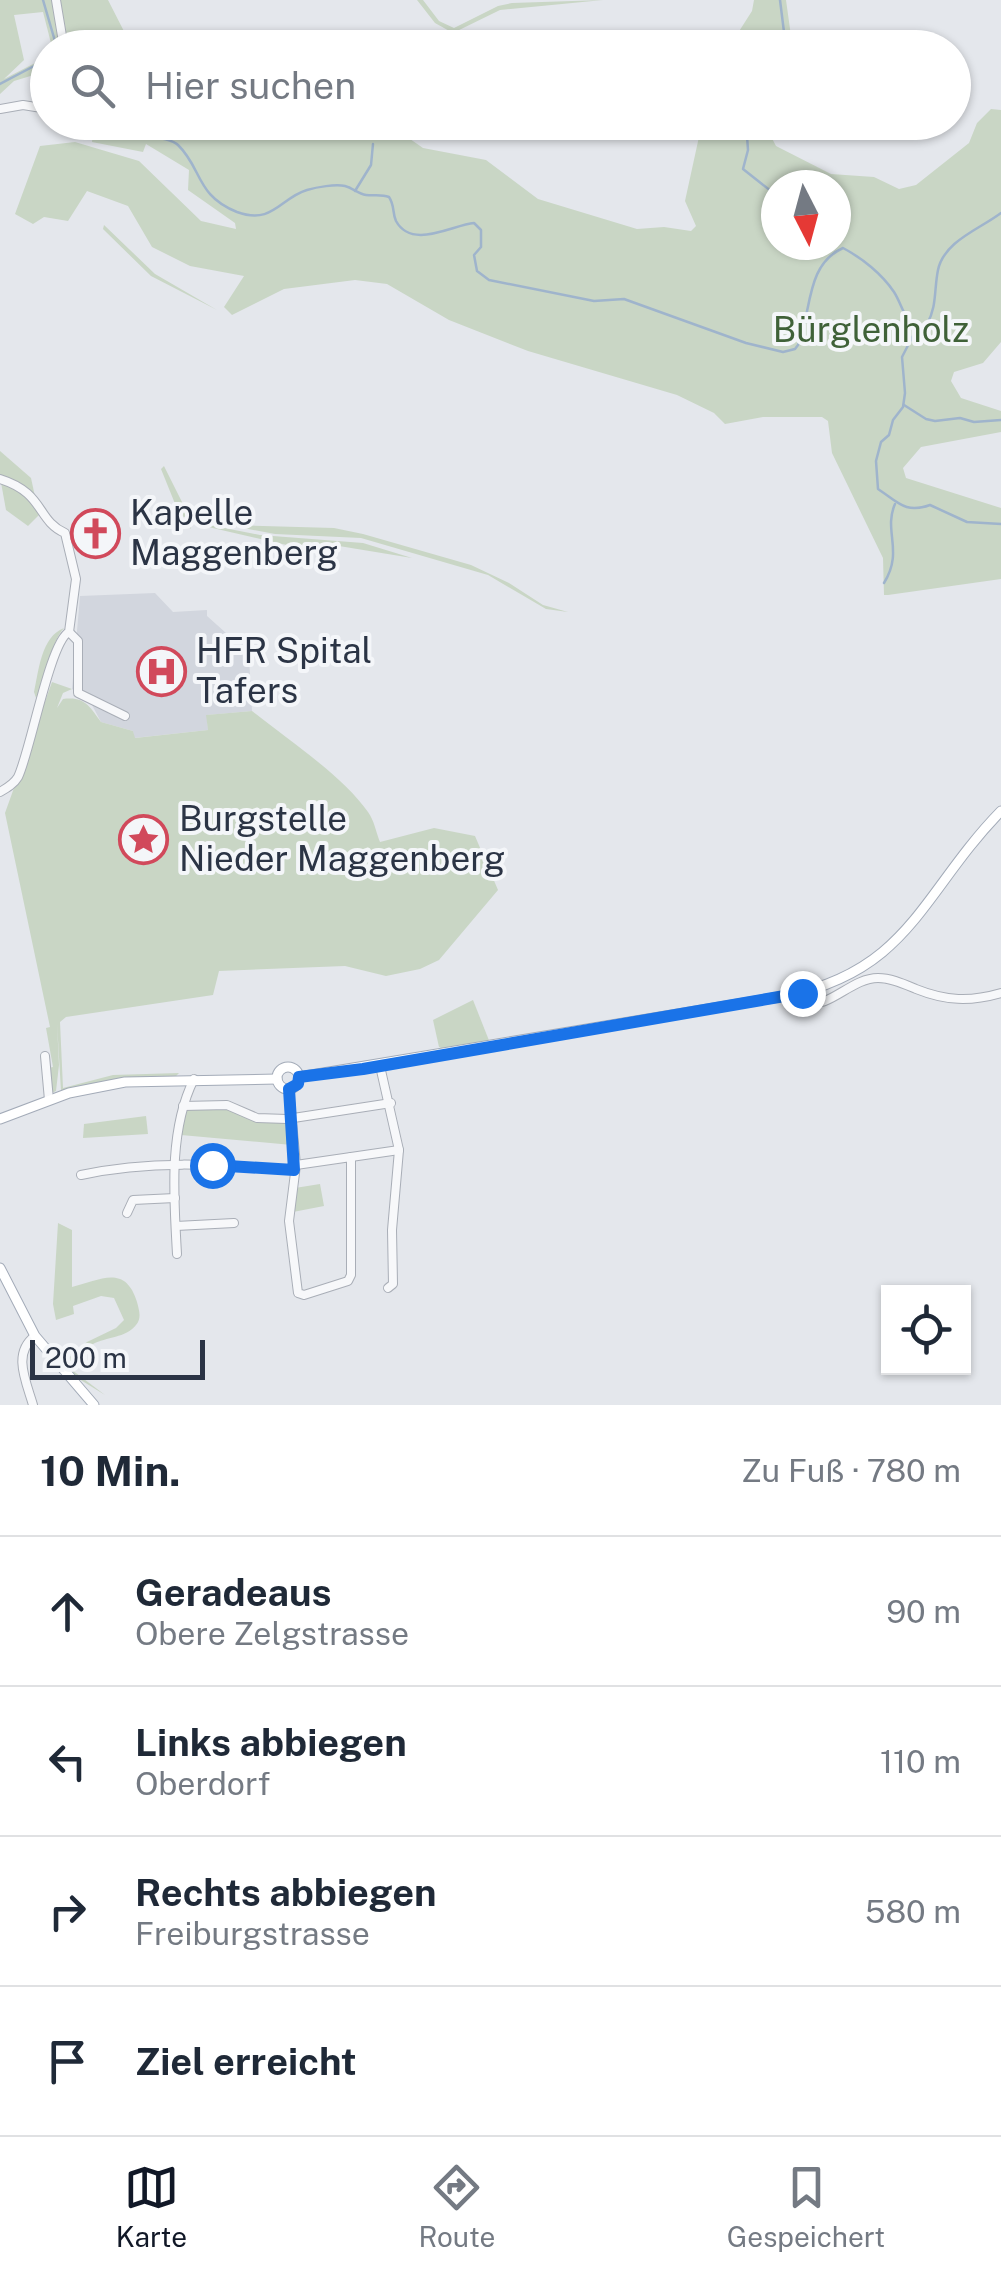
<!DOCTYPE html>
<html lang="de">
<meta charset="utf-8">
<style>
:root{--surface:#fff;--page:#f2f2f3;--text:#1f2937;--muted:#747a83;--line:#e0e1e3;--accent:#111827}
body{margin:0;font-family:"Public Sans",sans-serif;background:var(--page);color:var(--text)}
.controls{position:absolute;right:30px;bottom:30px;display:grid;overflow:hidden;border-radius:0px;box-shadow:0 2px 8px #0004}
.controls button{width:90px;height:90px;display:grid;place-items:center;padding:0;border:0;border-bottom:2px solid var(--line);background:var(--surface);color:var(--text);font:50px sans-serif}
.compass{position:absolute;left:761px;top:170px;width:90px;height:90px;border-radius:50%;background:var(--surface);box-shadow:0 2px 8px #0004;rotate:174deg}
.scale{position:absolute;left:30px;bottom:25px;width:175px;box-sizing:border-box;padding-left:10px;border:5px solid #2b3445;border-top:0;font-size:28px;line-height:35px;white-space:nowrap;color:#2b3445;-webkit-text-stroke:8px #f4f6f9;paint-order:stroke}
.stop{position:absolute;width:30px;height:30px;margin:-22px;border:8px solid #1a73e8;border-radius:50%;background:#fff}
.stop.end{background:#1a73e8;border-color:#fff;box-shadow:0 2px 10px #0008}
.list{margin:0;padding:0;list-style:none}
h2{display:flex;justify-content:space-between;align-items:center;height:130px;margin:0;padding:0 40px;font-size:42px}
h2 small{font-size:32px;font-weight:400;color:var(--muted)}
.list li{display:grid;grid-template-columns:65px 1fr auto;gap:30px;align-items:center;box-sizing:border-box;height:150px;padding:0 40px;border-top:2px solid var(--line)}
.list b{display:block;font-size:38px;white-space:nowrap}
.list p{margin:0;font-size:32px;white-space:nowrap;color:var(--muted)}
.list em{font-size:32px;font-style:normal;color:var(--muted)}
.icon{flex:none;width:55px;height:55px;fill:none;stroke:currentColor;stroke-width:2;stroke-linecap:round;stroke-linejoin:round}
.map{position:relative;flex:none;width:1001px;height:1405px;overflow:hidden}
.search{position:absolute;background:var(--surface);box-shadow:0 2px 8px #0004;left:30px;right:30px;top:30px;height:110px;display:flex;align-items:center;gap:25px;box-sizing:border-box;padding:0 35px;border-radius:55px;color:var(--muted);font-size:38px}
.sheet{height:730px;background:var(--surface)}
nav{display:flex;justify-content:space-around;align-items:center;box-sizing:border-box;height:140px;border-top:2px solid var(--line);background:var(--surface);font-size:28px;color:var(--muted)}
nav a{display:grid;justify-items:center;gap:5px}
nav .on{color:var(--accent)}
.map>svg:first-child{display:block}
.built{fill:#d2d6de}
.green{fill:#c9d6c5;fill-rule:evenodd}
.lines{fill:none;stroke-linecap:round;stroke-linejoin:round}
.stream{stroke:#9fb4cc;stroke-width:2.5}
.minor-casing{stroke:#a9aeb7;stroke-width:10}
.major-casing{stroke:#a3abb8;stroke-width:11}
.minor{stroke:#f7f8fa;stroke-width:8}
.major{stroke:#fff;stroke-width:9}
.route{stroke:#1a73e8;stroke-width:12}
.labels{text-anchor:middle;stroke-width:8;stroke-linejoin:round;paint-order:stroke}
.park-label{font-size:35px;fill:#3f6138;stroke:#f4f6f9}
.poi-label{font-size:35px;fill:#2b3445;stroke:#f4f6f9;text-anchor:start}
</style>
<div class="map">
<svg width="1001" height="1405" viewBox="0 0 1001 1405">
<rect width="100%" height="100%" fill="#e4e7ec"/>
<polygon class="built" points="155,593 173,612 207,610 207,616 226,633 245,644 249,657 252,711 207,715 208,730 134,738 133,731 101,722 92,705 72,689 80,596"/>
<g class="green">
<polygon points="0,0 108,0 132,47 52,47 43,12 14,15 24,60 4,79 35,63 47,62 47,71 14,81 0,94"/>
<polygon points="417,0 423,0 439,21 454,28 498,6 512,3 603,0 500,10 453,33 435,23"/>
<polygon points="754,0 786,0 791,36 784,47 729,47 752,11"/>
<path d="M991,109L1001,110V342L983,363L954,372L951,381L961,398L1001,411V432L921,447L903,468L906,478L1001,508V579L888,595H884L883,558L832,453L828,421L822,417H763L725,424L714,413L677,395L528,351L449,320L387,284L355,280L284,289L232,315L224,307L244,276L190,266L152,247L128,206L87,191L68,221L44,217L33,224L15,214L40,146L75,142L139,161L201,221L236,229L235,223L188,190L189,170L146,144L143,152L92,142L94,123H218L248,130L288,131L319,137L365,140L387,123L423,148L486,160L538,199L637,229L664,227L691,231L696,226L685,201L702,123H764L776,146L831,174L874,177L899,189L916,185L969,143L977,123ZM776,185H836V245H776Z"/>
<polygon points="104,225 155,274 217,310 151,276 103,229"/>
<polygon points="0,451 31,478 39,515 28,526 6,510 0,477"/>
<polygon points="164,466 189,516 232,525 334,528 363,534 471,565 509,583 543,605 568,612 546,609 488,575 361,538 275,534 180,516 161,469"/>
<polygon points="184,520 260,535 363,543 412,558 339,546 291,546 191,523 191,529"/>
<path d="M64,628C51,641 46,679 36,698L34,692C39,670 41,637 64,628Z"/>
<path d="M52,682L72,689L63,693L57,708L63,699C85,696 90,707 101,722L133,731L135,738L208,730L206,715L252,711C287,739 343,776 368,812C374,820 376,832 380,842L434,828L475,836L498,890L439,960L420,969L386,976L345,966L219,971L213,995L66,1017L60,1022L63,1088L113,1075L179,1073L176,1076L138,1078L61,1091L57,1023L59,1065L56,1091L52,1093L48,1068L53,1067L46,1028L50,1027L5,813Z"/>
<polygon points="473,1000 490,1043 446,1050 439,1047 433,1020"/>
<polygon points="187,1107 224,1107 285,1122 291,1127 292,1145 181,1135 182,1113"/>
<polygon points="146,1116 148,1134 83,1138 84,1124"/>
<polygon points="320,1184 324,1206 293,1212 295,1188"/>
<path d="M58,1223L72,1230V1287C99,1281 125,1263 137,1302C139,1310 142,1318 136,1325C126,1338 106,1337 93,1344C84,1348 76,1358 68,1363L72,1370L105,1395L71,1374L58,1355L65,1361L87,1342L116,1328L124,1320L114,1298L101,1296L73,1306L74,1314L56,1320L53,1304Z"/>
</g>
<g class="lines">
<g class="stream">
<polyline points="43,0 57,48"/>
<polyline points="776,48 784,32 780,0"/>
<polyline points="0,84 36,65 48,66"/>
<path d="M98,122L104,134C117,134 168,135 178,145C202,168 196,196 237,212C273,225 280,198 307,190C317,187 335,184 345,186C353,188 358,194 366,195C375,196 381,194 389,197C395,206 392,212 396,221C412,250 452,225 474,223L481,230V247L474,255L477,271L489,280L594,301L624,299L746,343L783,352L795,349L798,345C812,312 805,265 843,248C862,258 882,274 894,292C903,306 902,318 918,326L927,324C937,307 934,289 938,270C944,241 980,229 1001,213"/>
<polyline points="746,122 748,150 743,169 776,195"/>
<polyline points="355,191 371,165 373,144"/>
<path d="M918,326L902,357L905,393L903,407L893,420L889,435L881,442L876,461L878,489C898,502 905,514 930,505L967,522L1001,524"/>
<polyline points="904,405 926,419 935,421 960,418 974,422 1001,420"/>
<path d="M884,583C904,551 883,531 895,504"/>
</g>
<defs>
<g id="minor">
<polyline points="56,0 64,48"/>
<polyline points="0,109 23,105 48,109"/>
<path d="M0,479C45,493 36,520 65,533L76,579L69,632C50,641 30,753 18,777C14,784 7,788 0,792"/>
<polyline points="69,632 78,641 78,693 125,716"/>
<path d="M802,993L805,1003C830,1009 851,978 878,978C891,978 904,984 916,989C946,1001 970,1002 1001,993"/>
<polyline points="45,1056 49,1100"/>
<polyline points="380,1066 399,1150 392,1230 393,1284 388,1288"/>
<polyline points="289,1089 296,1165 289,1221 298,1293 304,1295 348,1281 351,1275 351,1157 296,1165"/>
<polyline points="183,1106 227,1105 257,1118 287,1119 391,1103"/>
<polyline points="351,1157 399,1150"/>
<path d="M81,1175C153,1159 222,1165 294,1170"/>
<polyline points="127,1213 133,1200 175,1198"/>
<polyline points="176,1226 234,1223"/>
<path d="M177,1254C174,1198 168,1131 194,1079"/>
<path d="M33,1405C26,1381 12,1353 35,1336"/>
</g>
<g id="major">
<circle cx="288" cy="1078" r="11"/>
<path d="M299,1077L785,996C910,971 922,892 1001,811"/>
<polyline points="0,1119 69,1093 125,1082 277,1079"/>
<polyline points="0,1268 35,1336 94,1405"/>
</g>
</defs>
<use href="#minor" class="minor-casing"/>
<use href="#major" class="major-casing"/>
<use href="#minor" class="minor"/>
<use href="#major" class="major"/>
</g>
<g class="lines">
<polyline class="route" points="212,1165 294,1170 289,1089 298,1084 299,1077 363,1069 802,993"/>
</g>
<defs>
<symbol id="church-ring" viewBox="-11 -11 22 22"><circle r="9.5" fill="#f4f6f9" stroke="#d1495b" stroke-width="1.5"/><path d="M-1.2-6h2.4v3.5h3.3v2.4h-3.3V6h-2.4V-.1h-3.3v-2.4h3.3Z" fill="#d1495b"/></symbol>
<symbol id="hospital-ring" viewBox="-11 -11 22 22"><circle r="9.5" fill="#f4f6f9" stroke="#d1495b" stroke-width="1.5"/><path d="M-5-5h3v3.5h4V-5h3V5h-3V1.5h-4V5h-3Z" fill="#d1495b"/></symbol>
<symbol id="sight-ring" viewBox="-11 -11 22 22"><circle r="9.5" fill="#f4f6f9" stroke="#d1495b" stroke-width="1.5"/><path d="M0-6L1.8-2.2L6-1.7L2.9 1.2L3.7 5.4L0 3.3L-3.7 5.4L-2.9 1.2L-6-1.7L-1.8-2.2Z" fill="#d1495b"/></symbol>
</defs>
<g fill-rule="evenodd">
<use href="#church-ring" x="68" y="506" width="55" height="55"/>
<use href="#hospital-ring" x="134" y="644" width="55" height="55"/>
<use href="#sight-ring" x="116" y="812" width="55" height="55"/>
</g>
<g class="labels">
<g class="park-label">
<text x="871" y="342">Bürglenholz</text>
</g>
<g class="poi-label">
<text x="130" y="525">Kapelle<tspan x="130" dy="40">Maggenberg</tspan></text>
<text x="196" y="663">HFR Spital<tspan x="196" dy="40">Tafers</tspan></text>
<text x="179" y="831">Burgstelle<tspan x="179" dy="40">Nieder Maggenberg</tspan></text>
</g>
</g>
</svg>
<div class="controls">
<button><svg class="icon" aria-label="locate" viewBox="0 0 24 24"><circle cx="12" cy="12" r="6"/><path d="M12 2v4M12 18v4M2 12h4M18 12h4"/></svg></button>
</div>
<svg class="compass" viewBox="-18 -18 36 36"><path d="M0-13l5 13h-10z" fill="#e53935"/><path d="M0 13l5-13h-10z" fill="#747a83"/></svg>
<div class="scale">200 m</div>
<div class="stop" style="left:212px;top:1165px"></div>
<div class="stop end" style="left:802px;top:993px"></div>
<div class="search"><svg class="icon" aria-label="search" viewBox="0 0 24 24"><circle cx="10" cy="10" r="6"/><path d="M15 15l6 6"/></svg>Hier suchen</div>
</div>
<section class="sheet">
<h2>10 Min.<small>Zu Fuß · 780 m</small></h2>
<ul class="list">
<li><svg class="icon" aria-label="ahead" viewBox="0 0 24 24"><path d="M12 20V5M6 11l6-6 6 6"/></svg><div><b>Geradeaus</b><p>Obere Zelgstrasse</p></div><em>90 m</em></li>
<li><svg class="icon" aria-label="left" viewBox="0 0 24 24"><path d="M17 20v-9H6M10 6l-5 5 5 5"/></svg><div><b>Links abbiegen</b><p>Oberdorf</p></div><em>110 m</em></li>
<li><svg class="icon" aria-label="right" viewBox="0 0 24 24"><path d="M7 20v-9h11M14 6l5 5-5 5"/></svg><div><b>Rechts abbiegen</b><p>Freiburgstrasse</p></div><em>580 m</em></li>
<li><svg class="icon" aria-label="arrive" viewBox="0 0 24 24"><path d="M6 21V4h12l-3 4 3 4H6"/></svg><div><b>Ziel erreicht</b></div></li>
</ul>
</section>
<nav>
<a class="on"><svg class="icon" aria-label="map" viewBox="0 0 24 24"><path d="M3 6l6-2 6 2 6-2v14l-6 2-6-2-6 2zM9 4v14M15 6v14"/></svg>Karte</a>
<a><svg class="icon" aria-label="directions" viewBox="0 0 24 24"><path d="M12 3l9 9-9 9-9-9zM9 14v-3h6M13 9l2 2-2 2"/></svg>Route</a>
<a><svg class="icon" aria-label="saved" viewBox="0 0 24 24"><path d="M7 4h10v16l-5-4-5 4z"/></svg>Gespeichert</a>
</nav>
